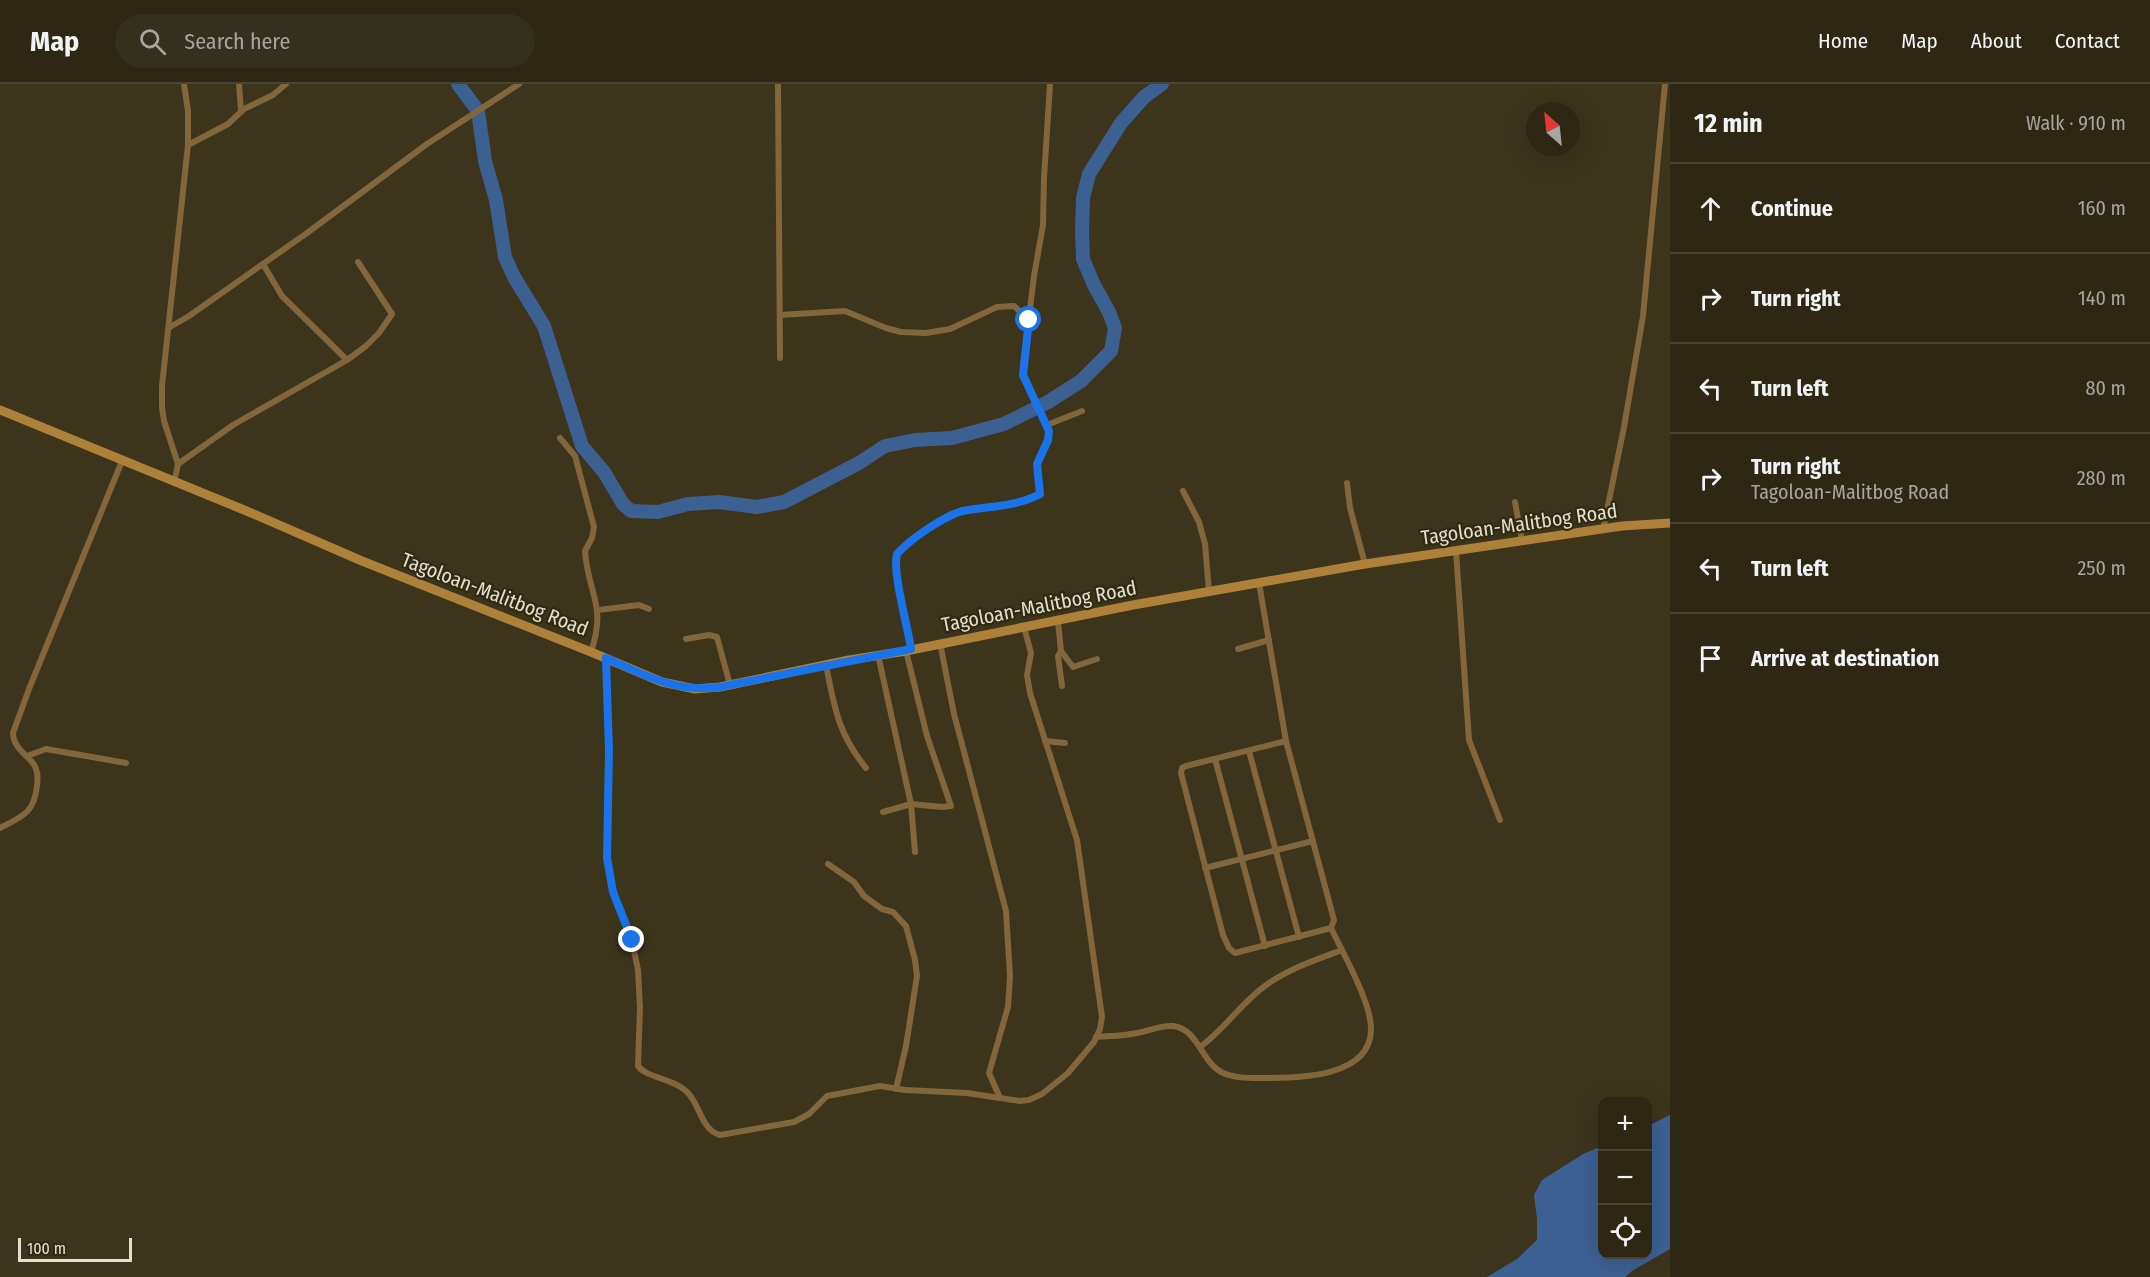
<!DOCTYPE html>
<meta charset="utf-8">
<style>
:root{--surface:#2d2714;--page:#352f1d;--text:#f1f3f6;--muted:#a7a5a0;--line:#484434}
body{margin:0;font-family:"Fira Sans Condensed",sans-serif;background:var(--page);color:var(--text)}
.controls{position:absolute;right:18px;bottom:18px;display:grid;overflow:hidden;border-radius:12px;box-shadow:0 6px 24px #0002}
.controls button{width:54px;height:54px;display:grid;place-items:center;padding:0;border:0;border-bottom:2px solid var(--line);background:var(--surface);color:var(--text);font:30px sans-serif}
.compass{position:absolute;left:1526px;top:18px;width:54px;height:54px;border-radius:50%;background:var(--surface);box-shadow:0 6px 24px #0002;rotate:333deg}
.scale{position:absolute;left:18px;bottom:15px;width:114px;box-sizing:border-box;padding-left:6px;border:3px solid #e3dfd0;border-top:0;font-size:16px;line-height:21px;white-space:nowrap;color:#e3dfd0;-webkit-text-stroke:4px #312a11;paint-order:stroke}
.stop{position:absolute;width:18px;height:18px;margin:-14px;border:4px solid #1a73e8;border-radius:50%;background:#fff}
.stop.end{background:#1a73e8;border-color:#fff;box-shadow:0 2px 6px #0008}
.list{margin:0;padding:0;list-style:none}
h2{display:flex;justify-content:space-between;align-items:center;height:78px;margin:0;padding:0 24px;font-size:26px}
h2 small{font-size:20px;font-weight:400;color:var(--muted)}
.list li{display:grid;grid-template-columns:39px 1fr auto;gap:18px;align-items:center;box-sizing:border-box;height:90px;padding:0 24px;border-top:2px solid var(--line)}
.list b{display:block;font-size:22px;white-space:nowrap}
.list p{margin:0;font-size:20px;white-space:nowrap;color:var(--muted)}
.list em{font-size:20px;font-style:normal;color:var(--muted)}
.icon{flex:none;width:33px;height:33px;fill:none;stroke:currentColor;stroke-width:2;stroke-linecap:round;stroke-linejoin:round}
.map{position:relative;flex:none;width:1670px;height:1193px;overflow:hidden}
header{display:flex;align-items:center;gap:36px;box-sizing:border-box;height:84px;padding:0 30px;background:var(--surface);border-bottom:2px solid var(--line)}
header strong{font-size:28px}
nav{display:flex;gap:33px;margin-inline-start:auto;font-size:21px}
.search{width:420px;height:54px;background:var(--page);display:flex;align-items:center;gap:15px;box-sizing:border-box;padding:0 21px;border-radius:33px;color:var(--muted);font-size:22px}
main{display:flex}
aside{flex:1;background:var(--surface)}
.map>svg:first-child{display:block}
.water{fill:#3d6093}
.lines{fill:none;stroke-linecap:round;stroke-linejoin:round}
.river{stroke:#3d6093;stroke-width:14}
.street{stroke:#82663c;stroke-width:6}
.secondary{stroke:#ad8139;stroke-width:9}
.route{stroke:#1a73e8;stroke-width:8}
.labels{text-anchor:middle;stroke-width:4.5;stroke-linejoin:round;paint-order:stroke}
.street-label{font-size:20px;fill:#e3dfd0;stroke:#312a11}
</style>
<header>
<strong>Map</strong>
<div class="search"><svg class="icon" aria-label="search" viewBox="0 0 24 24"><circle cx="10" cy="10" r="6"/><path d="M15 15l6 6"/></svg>Search here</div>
<nav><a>Home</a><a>Map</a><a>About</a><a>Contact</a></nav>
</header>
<main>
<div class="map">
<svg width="1670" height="1193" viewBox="0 0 1670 1193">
<rect width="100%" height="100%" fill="#3c341b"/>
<polygon class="water" points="1670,1031 1670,1165 1632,1187 1625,1193 1487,1193 1517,1175 1537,1156 1537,1135 1534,1111 1542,1096 1583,1070 1602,1062 1602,1170 1648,1170 1648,1042"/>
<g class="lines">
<polyline class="river" points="458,0 478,27 485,77 496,116 505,173 514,193 544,242 582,362 604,388 623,420 631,427 658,428 688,420 719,418 757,423 784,418 859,379 885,362 915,356 952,354 1004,340 1048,318 1081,297 1111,267 1115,244 1109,228 1094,201 1083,175 1082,147 1083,114 1089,90 1121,39 1144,13 1162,0"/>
<g class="street">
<polyline points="239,0 241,27"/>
<polyline points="778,0 780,274"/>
<polyline points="188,61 228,40 244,25 273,11 286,0"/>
<polyline points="263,180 282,212 347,276"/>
<polyline points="780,231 845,227 886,244 901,248 926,249 950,245 997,223 1014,222 1029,236"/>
<polyline points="170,243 189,232 307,149 427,60 519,0"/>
<polyline points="1047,341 1082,327"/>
<path d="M560,354L575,372L594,443L592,454L585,467C588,510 607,521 591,568"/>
<polyline points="178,380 233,341 347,276 366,262 379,249 392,230 358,178"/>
<polyline points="174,399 178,380 164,337 162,323 162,302 188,61 188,27 184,0"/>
<polyline points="1347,399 1350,424 1365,480"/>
<polyline points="1183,407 1199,438 1205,460 1209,507"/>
<polyline points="1515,418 1522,457"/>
<polyline points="1603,446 1624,343 1643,232 1665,0"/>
<polyline points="1456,467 1469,656 1500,736"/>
<polyline points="598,526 639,521 649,525"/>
<polyline points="1058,537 1061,567 1073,583 1097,575"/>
<polyline points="686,555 709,551 717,553 730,601"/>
<polyline points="940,559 954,630 1006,827 1010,892 1008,923 989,989 1000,1014"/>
<path d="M911,565C908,544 892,487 897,470C909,456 945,431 963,427C989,422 1016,423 1040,409L1037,380L1048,356L1049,347L1023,291V282L1034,192L1043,141L1044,94L1050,0"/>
<polyline points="1238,565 1269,556"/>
<polyline points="1061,567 1058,572 1062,602"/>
<polyline points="878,571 911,720 915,768"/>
<path d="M606,574L609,667L607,774L613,808L632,857L638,886L640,924L638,982C646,994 673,994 687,1008C700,1020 701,1046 720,1051L794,1038L809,1030L827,1012L880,1002L905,1006L967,1009L1020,1017L1029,1016L1042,1010L1068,989L1094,958L1100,945L1102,933L1077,756L1030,609L1027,591L1031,569L1024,543"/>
<path d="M826,581C834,622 838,650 866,684"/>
<polyline points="1045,657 1065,659"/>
<polyline points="1286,657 1186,682 1182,684 1181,689 1223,851 1229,864 1235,869 1331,844"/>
<polyline points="1249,667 1299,853"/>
<polyline points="27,672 46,665 126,679"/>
<polyline points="1215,675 1265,862"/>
<polyline points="883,728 911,720 942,723 951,722 927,652 906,567"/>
<path d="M0,744C23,732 34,729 37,702C38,693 38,686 33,679C25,670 13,662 13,649L29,605L122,377"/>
<polyline points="828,780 854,798 864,812 882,825 893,828 906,842 915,876 917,892 906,962 896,1005"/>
<polyline points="1205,784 1313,757"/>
<path d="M1096,953C1109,952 1124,952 1137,949C1148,947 1161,941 1173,942C1198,945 1201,977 1221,988C1235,995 1251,994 1266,994C1300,994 1370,993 1371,946C1372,920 1343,869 1331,844L1334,836L1286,657L1259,499"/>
<path d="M1200,963C1224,946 1241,919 1265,902C1288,885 1315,876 1342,866"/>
</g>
<polyline class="secondary" points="0,326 249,428 362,477 591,568 662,598 695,605 720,603 849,576 906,567 1133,521 1365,480 1622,442 1670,439"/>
</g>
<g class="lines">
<path class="route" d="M632,856L613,808L607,774L609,667L606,574C645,591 676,609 720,603L911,565C908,543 892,488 897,470C909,456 945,431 963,427C989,422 1016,423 1040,410L1037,380L1048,356L1049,347L1023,291L1029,236"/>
</g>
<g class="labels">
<g class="street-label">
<text transform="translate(1519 440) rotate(-8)" y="7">Tagoloan-Malitbog Road</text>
<text transform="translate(495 510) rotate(21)" y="7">Tagoloan-Malitbog Road</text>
<text transform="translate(1039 522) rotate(-11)" y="7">Tagoloan-Malitbog Road</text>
</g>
</g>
</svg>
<div class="controls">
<button>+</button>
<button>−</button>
<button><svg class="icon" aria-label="locate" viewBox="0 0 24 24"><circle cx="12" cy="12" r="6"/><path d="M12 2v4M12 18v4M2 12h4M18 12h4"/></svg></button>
</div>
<svg class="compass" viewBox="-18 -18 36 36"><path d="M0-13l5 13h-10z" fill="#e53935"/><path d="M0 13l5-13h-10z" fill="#a7a5a0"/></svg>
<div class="scale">100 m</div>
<div class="stop" style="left:1029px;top:236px"></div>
<div class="stop end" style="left:632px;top:856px"></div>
</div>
<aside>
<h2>12 min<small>Walk · 910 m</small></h2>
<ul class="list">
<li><svg class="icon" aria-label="ahead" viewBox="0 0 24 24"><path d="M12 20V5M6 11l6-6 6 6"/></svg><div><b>Continue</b></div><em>160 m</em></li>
<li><svg class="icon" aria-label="right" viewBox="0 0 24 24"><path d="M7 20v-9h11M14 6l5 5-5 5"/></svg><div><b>Turn right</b></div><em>140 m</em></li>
<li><svg class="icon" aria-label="left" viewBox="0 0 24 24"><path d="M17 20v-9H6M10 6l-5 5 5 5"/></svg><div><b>Turn left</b></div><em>80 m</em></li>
<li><svg class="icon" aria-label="right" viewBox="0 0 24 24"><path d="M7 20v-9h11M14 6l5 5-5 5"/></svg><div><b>Turn right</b><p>Tagoloan-Malitbog Road</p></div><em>280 m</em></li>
<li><svg class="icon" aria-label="left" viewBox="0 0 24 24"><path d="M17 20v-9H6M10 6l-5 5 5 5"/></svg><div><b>Turn left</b></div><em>250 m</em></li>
<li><svg class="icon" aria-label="arrive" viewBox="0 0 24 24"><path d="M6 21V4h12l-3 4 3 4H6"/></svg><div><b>Arrive at destination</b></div></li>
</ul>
</aside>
</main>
